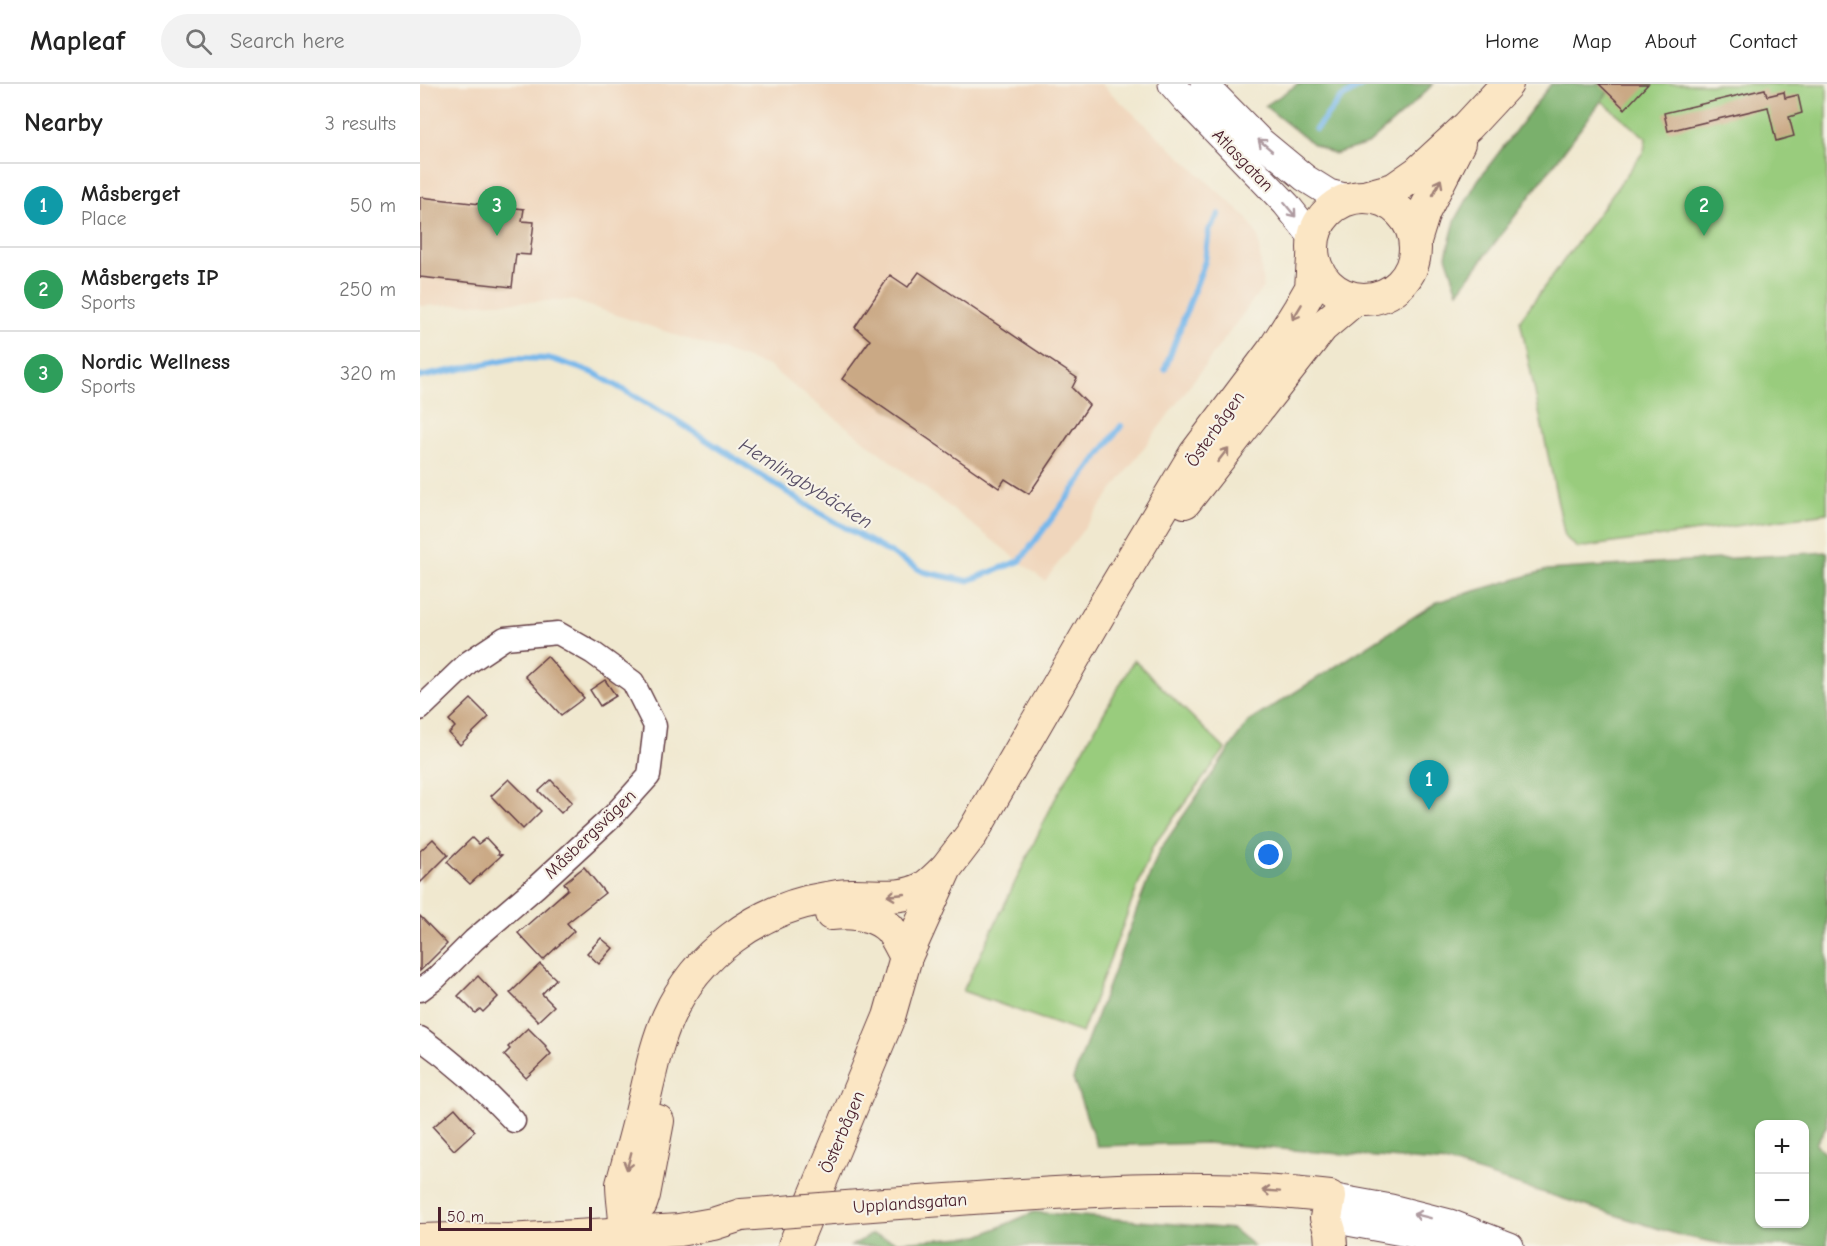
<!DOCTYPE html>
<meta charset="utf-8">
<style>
:root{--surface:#fff;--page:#f2f2f2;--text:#222;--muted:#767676;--line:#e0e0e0;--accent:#db2777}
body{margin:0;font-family:"Comic Neue",sans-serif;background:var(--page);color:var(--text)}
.controls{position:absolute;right:18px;bottom:18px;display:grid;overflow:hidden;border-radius:12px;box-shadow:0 2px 4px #0004}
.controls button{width:54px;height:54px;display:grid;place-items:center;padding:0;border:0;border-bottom:2px solid var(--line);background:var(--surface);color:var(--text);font:30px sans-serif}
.scale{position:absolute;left:18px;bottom:15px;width:154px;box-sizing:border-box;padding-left:6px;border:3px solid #4a1f2b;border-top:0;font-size:16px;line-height:21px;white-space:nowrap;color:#4a1f2b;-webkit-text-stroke:4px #f7f3e8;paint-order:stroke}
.you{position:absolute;left:849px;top:771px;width:21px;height:21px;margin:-15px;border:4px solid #fff;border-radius:50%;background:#1a73e8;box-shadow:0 0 0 9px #1a73e833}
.badge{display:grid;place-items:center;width:39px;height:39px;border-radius:50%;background:var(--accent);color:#fff;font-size:20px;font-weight:700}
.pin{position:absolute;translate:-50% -50px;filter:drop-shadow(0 2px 3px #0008)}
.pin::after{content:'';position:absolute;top:32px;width:21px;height:18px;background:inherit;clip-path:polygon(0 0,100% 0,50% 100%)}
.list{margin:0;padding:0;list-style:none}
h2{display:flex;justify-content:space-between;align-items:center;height:78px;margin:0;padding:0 24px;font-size:26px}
h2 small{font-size:20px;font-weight:400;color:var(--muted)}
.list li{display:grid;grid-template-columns:39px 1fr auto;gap:18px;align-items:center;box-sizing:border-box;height:84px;padding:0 24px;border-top:2px solid var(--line)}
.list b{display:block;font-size:22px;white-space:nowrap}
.list p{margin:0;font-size:20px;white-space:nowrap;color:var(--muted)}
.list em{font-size:20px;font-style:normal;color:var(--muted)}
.icon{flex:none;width:33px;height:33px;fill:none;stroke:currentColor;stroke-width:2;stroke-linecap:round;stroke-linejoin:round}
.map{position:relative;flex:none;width:1407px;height:1162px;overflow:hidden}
header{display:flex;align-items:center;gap:36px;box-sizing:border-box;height:84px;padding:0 30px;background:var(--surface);border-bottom:2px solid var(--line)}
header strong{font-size:28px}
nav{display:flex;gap:33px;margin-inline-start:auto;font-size:21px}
.search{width:420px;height:54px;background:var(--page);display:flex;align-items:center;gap:15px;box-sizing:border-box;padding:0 21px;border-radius:33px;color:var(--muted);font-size:22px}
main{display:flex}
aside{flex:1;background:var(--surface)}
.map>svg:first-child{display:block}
.built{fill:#f0d6bc}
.green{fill:#99cc7d;stroke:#727654;stroke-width:1.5}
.forest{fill:#7ab06c;stroke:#62684c;stroke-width:1.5;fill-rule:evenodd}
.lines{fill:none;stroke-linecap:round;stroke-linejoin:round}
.stream{stroke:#76b7eb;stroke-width:6}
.building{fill:#caa985}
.minor-casing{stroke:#633d44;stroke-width:25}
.tertiary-casing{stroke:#633d44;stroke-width:29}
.secondary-casing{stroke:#633d44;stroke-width:34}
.minor{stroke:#fff;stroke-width:22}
.tertiary{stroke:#fff;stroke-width:27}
.secondary{stroke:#fbe6c4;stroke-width:32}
.secondary-bridge-casing{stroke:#633d44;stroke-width:34;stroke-linecap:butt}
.secondary-bridge{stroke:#fbe6c4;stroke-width:32}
.oneway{stroke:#ae9aa0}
.oneway2{stroke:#a28278}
.labels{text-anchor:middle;stroke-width:4.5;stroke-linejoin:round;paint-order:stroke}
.street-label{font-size:18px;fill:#4a1f2b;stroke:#f7f3e8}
.water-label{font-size:20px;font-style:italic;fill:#574d65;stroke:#f7f3e8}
</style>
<header>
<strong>Mapleaf</strong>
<div class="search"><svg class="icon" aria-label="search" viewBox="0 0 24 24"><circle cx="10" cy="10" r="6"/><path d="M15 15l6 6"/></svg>Search here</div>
<nav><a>Home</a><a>Map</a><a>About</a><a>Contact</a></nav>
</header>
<main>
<aside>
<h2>Nearby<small>3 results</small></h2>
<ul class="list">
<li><span class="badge" style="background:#0f9aa8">1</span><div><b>Måsberget</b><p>Place</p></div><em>50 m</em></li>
<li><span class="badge" style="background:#2e9e5b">2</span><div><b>Måsbergets IP</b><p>Sports</p></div><em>250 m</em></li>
<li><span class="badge" style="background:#2e9e5b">3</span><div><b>Nordic Wellness</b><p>Sports</p></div><em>320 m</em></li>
</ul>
</aside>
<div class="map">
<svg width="1407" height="1162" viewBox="0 0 1407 1162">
<rect width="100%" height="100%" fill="#f7f3e8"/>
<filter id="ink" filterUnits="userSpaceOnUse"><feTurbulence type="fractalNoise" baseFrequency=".0167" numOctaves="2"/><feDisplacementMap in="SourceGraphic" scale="12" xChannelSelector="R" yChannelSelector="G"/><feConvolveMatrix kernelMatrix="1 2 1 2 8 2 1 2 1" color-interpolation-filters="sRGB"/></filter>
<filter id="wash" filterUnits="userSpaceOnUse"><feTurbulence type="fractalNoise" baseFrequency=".008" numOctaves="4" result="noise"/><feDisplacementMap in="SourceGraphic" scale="24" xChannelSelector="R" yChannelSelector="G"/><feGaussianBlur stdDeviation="1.35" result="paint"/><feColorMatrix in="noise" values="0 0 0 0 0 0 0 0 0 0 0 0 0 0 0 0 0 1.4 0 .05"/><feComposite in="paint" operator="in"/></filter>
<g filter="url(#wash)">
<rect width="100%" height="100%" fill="#f0e8cf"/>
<polygon class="built" points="0,0 681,0 827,134 838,152 843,203 625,497 348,282 152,216 0,222"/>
<g class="green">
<polygon points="1188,0 1407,0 1407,429 1158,464 1145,453 1100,236 1224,67 1226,54 1177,13"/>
<polygon points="714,576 805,665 733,762 662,949 543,907 634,717"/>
</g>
<g class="forest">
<polygon points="878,0 1013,0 990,23 948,60 914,70 893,60 845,22"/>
<polygon points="1131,0 1194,0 1038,208 1026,172 1035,137 1058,96"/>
<path d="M1407,468V1041L1396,1060L1407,1071V1162H1313L1262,1152L1029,1079L787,1059L677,1062L653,995L739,767L828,638L1017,518L1127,486ZM1340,1040H1384V1140H1340Z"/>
<polygon points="614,1128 813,1145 834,1162 431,1162 452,1150 478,1158 559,1152"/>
</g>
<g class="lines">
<g class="stream">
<polyline points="896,45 920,15 944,0"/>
<polyline points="745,285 785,177 789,146 799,130"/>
<polyline points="0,293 95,274 132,275 174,289 254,335 398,428 504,488 547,497 600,477 701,342"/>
</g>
</g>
<g id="blocks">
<g class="building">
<polygon points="1179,0 1228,0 1205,25"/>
<polygon points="1345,5 1347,12 1364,8 1365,14 1378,11 1382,29 1369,33 1374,52 1356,57 1348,23 1248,47 1244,29"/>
<polygon points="0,113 104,125 102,137 114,138 110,171 96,170 92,203 0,193"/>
<polygon points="499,188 657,294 652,304 669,321 609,410 585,395 579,404 422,295 450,256 435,243 470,191 488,203"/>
<polygon points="127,572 164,614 141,631 105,592"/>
<polygon points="185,596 196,612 180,622 170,606"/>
<polygon points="51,615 69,633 40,661 29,649 35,643 29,636"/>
<polygon points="89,695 121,727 103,745 71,712"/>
<polygon points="131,696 152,718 141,729 119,707"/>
<polygon points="52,754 58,760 66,754 79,768 78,770 82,771 50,800 27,778"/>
<polygon points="13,755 28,771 0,799 0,767"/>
<polygon points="164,783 185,809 147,839 154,847 123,876 98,849 148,805 144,799"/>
<polygon points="0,832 27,860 0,887"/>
<polygon points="181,854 193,864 179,880 167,869"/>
<polygon points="120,880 136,895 122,910 134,922 118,937 90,909"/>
<polygon points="58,892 78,913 63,928 60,925 55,929 38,912"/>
<polygon points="108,944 126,962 125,963 131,970 106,994 84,971 90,965 88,963"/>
<polygon points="35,1024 55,1047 34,1066 13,1043"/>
</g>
</g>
</g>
<g filter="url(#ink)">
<use href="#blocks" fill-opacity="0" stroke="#633d44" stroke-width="1.5"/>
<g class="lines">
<defs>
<g id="minor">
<polyline points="0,625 49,578 85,554 138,549 173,569 213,598 235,642 229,692 193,732 116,803 54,856 16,894 0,906"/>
<path d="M0,954C35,979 65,1006 94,1037"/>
</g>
<g id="tertiary">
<polyline points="752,0 766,16 866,120 893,154"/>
<polyline points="784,0 839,56 885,94 909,109 929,114"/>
<polyline points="910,1113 971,1124 1030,1139 1090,1162"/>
<polyline points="906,1134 1025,1156 1050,1157"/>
</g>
<g id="secondary">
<polyline points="948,112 974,105 997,89 1048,42 1087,0"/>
<circle cx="944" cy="164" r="51"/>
<polyline points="995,157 1004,128 1039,59"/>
<polyline points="765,418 902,243 935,215"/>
<path d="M411,830C431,828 453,829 469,844C476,852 481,864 486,873"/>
<path d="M465,1120C612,1111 762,1095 910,1113L906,1134L910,1147L911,1162"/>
<polyline points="206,1132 221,1120 224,1111 238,1037"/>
<path d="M205,1149C206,1132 202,1117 202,1100C209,1075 216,1050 222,1025C230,993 235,962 248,933C276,870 339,824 406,814C414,813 421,811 429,811C455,810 481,817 505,803C512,798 519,791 525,785"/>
<polyline points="0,1156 34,1155 88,1156 259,1146 293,1140 321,1131"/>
<polyline points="374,1162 469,933 486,873 526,784 552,750 688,515 775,370 854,265 879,225 891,204 893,174"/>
</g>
</defs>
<use href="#minor" class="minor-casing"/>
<use href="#tertiary" class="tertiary-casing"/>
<use href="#secondary" class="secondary-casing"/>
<use href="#minor" class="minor"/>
<use href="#tertiary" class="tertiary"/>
<use href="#secondary" class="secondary"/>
<defs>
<polyline id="secondary-bridge" points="321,1131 465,1120"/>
</defs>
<use href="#secondary-bridge" class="secondary-bridge-casing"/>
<use href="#secondary-bridge" class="secondary-bridge"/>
</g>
<defs><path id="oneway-shaft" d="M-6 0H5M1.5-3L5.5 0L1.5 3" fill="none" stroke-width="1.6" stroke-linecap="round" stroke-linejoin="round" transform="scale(1.5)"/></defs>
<g class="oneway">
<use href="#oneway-shaft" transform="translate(845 61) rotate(-140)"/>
<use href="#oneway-shaft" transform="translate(870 126) rotate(51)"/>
<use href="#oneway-shaft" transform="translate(1002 1132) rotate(-166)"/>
</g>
<g class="oneway2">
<use href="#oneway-shaft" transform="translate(1017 103) rotate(-63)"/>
<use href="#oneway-shaft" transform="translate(877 228) rotate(121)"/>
<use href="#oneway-shaft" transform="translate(803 371) rotate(-52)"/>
<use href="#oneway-shaft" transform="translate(476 811) rotate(174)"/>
<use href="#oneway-shaft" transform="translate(209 1077) rotate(105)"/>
<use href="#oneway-shaft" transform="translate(851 1107) rotate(-176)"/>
</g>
</g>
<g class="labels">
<g class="street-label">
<text transform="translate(823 76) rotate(46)" y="6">Atlasgatan</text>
<text transform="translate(795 345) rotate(-55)" y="6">Österbågen</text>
<text transform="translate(170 750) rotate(-44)" y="6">Måsbergsvägen</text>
<text transform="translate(422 1048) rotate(-67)" y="6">Österbågen</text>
<text transform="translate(490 1119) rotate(-4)" y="6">Upplandsgatan</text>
</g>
<g class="water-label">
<text transform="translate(386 399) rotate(32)" y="7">Hemlingbybäcken</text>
</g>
</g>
</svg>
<div class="controls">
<button>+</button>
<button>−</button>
</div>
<div class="scale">50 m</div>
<div class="you"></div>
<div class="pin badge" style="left:1009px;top:726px;background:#0f9aa8">1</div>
<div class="pin badge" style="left:1284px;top:152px;background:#2e9e5b">2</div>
<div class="pin badge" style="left:77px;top:152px;background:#2e9e5b">3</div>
</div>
</main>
